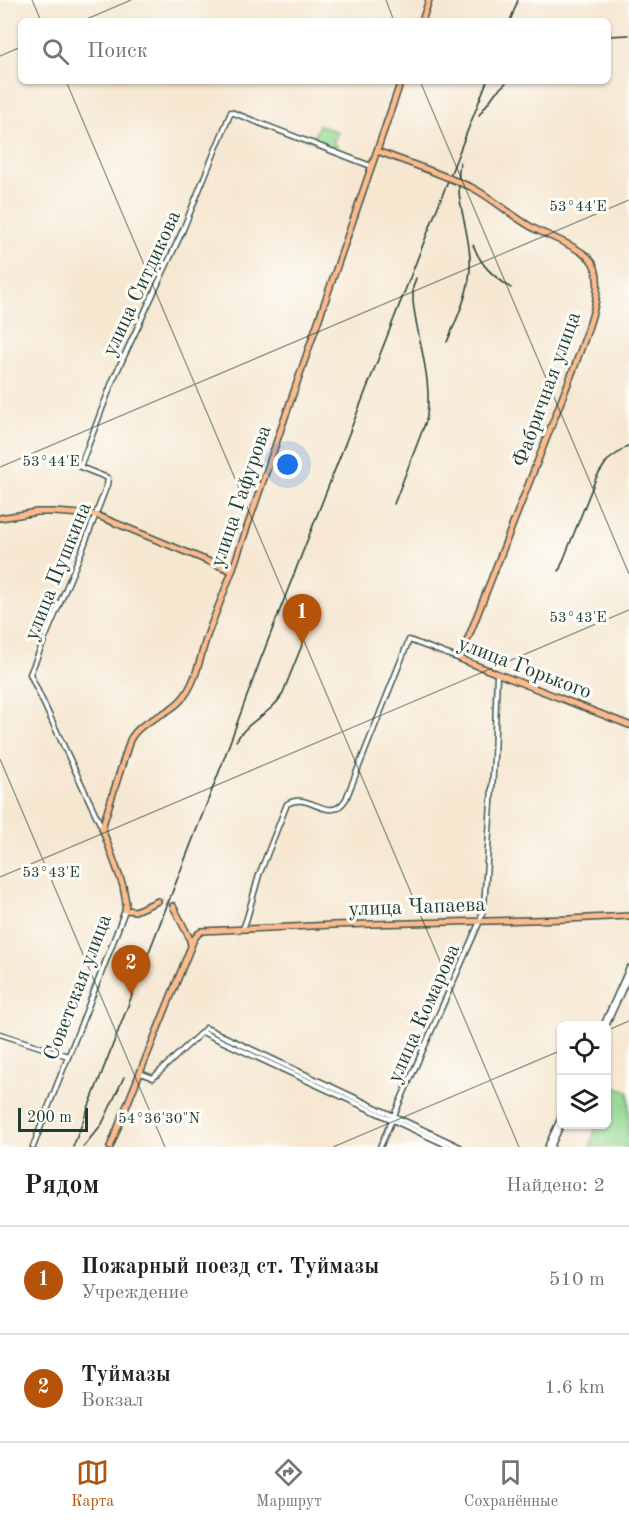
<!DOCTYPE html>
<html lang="ru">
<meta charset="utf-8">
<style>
:root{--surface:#fff;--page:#f6f6f6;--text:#202124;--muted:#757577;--line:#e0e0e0;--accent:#b45309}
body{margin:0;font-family:"Old Standard TT",serif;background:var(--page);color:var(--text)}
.controls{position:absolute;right:18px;bottom:18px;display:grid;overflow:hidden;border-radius:9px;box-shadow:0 2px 4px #0004}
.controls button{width:54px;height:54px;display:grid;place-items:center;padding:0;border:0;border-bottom:2px solid var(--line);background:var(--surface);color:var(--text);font:30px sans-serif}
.scale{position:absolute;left:18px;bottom:15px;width:70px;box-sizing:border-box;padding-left:6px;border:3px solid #1f3d34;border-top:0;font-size:16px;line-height:21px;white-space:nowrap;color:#1f3d34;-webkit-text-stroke:4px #fdfcf7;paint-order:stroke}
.you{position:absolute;left:288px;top:465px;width:21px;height:21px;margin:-15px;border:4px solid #fff;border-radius:50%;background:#1a73e8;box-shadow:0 0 0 9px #1a73e833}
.badge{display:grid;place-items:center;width:39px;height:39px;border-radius:50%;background:var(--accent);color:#fff;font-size:20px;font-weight:700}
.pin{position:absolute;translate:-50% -50px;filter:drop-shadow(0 2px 3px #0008)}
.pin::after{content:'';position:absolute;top:32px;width:21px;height:18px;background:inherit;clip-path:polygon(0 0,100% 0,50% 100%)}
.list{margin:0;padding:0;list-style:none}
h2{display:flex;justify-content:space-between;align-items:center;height:78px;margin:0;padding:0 24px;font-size:26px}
h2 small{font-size:20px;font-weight:400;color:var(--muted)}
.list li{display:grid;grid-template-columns:39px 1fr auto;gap:18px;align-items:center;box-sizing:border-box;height:108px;padding:0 24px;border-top:2px solid var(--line)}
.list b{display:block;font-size:22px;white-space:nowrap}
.list p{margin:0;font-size:20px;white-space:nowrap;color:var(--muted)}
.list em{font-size:20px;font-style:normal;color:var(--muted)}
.icon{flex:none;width:33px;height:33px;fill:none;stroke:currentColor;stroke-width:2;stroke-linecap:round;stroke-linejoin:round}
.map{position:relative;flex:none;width:629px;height:1147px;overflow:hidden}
.search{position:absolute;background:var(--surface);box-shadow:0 2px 4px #0004;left:18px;right:18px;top:18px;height:66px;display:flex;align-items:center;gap:15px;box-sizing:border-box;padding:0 21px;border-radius:9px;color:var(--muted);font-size:22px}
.sheet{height:294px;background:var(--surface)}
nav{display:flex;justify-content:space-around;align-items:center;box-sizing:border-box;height:84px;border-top:2px solid var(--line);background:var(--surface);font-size:16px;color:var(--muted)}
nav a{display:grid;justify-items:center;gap:3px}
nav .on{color:var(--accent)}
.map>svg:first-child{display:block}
.green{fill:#94d891;stroke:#5a8a62;stroke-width:1.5}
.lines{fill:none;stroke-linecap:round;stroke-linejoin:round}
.major-tunnel{stroke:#cbc5b2;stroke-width:5;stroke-dasharray:5 2.5;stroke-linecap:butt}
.minor-casing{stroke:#3f564c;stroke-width:7}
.major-casing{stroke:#3f564c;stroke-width:8}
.minor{stroke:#fff;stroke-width:4}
.major{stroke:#fcba8d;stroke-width:5}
.rail{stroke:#1f3d34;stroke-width:1.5}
.major-bridge-casing{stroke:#3f564c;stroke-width:8;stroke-linecap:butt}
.major-bridge{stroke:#fcba8d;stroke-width:5}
.ticks{fill:none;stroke:#1f3d34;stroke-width:1.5;stroke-opacity:0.45}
.labels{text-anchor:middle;stroke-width:6;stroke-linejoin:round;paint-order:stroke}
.street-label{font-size:21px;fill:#1f3d34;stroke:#fdfcf7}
.ticks-label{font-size:15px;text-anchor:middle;fill:#1f3d34;stroke:#fdfcf7;stroke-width:6;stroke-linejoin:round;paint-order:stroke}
</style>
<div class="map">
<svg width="629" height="1147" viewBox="0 0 629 1147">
<rect width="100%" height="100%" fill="#fdfcf7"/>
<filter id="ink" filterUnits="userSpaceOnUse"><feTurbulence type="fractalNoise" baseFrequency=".0167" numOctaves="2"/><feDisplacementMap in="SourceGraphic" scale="12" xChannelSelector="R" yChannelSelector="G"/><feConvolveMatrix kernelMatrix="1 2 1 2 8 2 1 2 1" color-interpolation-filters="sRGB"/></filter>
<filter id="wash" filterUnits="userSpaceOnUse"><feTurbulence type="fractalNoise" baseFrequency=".008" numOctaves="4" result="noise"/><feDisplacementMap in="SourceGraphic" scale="24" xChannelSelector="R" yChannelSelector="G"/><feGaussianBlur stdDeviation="1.35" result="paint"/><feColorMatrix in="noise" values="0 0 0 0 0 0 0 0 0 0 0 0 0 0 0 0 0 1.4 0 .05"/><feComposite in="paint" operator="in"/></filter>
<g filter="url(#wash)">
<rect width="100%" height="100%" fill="#f6e7d1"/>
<g class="green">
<path d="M319,125L338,132L333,143L337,145L335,151C329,148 327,145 321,142L320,144L303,138L305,134L314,137Z"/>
<polygon points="611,1086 629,1092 629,1147 590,1147 597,1125 606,1124 607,1098"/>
</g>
</g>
<g filter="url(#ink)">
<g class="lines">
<polyline class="major-tunnel" points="158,901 161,900 173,906"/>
<defs>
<g id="minor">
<polyline points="102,828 30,674 83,548 107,485 108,478 80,467 113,380 182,232 231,112 371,166"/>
<path d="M243,929L247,918L259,875L287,804C309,790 329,826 346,799L409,640L460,659"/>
<polyline points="603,1026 629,968"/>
<polyline points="606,1026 629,975"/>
<polyline points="202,1032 451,1147"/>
<polyline points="0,1034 68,1056"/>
<polyline points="140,1073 153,1078 206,1028 460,1147"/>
<path d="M33,1147C63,1067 96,990 125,910"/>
<polyline points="380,1147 480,921 484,907 494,758 497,674"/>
<polyline points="547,1147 562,1115"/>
<polyline points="551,1147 562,1123"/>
</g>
<g id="major">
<polyline points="422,21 429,0"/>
<polyline points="377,151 434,172"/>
<path d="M471,187C493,198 511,216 533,228C550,237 575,245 589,258C611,280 584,339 576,363L460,659L629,725"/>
<polyline points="0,518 37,512 54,512 96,515 232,571"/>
<path d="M158,901L135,911L125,910L126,903L123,886L102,828L130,740C141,719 166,717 181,700C196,684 200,657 207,636C215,614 224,593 232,571L401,81"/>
<polyline points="173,906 189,937 191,945"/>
<polyline points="110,1147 194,939 198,934 202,931 333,925 568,919 629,916"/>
</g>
</defs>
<use href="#minor" class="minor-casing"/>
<use href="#major" class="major-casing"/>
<use href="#minor" class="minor"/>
<use href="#major" class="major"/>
<g class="rail">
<polyline points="510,21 518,0"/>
<polyline points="608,36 629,35"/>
<polyline points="479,115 496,92 508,81"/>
<path d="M473,245C482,267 492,275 511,288"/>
<path d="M447,342C458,316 472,288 470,258C468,223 454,200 460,162"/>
<path d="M394,504L426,421C434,381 417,340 413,301V287L416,278"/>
<polyline points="559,571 596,478 607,461 629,445"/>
<path d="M236,741C248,720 270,715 282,695L312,620"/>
<polyline points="73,1147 219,772 260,661 487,81"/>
<polyline points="83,1147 102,1124 124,1077"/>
</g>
<defs>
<polyline id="major-bridge" points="434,172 471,187"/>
</defs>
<use href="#major-bridge" class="major-bridge-casing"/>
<use href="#major-bridge" class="major-bridge"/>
</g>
</g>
<path class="ticks" d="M32,0L41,21M386,0L394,21M82,21L131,0M0,56L21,47M66,81L519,1147M420,81L629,574M0,467L629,200M0,759L165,1147M0,877L629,610M606,1031L629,1021M333,1147L562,1050"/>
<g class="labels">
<g class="street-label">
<text transform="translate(141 283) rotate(-65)" y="7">улица Ситдикова</text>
<text transform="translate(546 389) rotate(-70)" y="7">Фабричная улица</text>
<text transform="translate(240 496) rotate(-71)" y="7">улица Гафурова</text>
<text transform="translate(57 571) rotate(-68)" y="7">улица Пушкина</text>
<text transform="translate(525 667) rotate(21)" y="7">улица Горького</text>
<text transform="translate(417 906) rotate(-2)" y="7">улица Чапаева</text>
<text transform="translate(77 987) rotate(-69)" y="7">Советская улица</text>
<text transform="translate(423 1013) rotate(-66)" y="7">улица Комарова</text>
</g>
</g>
<g class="ticks-label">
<text x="578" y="211">53°44'E</text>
<text x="51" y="466">53°44'E</text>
<text x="578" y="622">53°43'E</text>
<text x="51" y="877">53°43'E</text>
<text x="159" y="1123">54°36'30"N</text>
</g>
</svg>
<div class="controls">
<button><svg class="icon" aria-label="locate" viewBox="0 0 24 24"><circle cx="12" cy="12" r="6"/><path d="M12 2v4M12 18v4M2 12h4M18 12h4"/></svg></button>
<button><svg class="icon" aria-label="layers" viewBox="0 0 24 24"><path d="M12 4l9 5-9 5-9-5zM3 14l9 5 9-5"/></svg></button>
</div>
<div class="scale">200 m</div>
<div class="you"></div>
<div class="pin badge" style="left:302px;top:644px">1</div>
<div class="pin badge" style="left:131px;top:995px">2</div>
<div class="search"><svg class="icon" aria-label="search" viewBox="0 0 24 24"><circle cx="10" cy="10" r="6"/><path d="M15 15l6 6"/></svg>Поиск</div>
</div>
<section class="sheet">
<h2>Рядом<small>Найдено: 2</small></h2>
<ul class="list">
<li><span class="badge">1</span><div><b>Пожарный поезд ст. Туймазы</b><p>Учреждение</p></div><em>510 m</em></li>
<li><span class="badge">2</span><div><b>Туймазы</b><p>Вокзал</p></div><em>1.6 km</em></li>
</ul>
</section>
<nav>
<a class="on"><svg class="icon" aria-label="map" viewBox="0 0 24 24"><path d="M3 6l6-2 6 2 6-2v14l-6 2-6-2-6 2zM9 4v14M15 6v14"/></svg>Карта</a>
<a><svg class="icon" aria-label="directions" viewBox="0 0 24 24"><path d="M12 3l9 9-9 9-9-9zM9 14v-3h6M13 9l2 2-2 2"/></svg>Маршрут</a>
<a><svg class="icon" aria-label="saved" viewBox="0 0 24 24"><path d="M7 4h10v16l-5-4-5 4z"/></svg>Сохранённые</a>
</nav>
